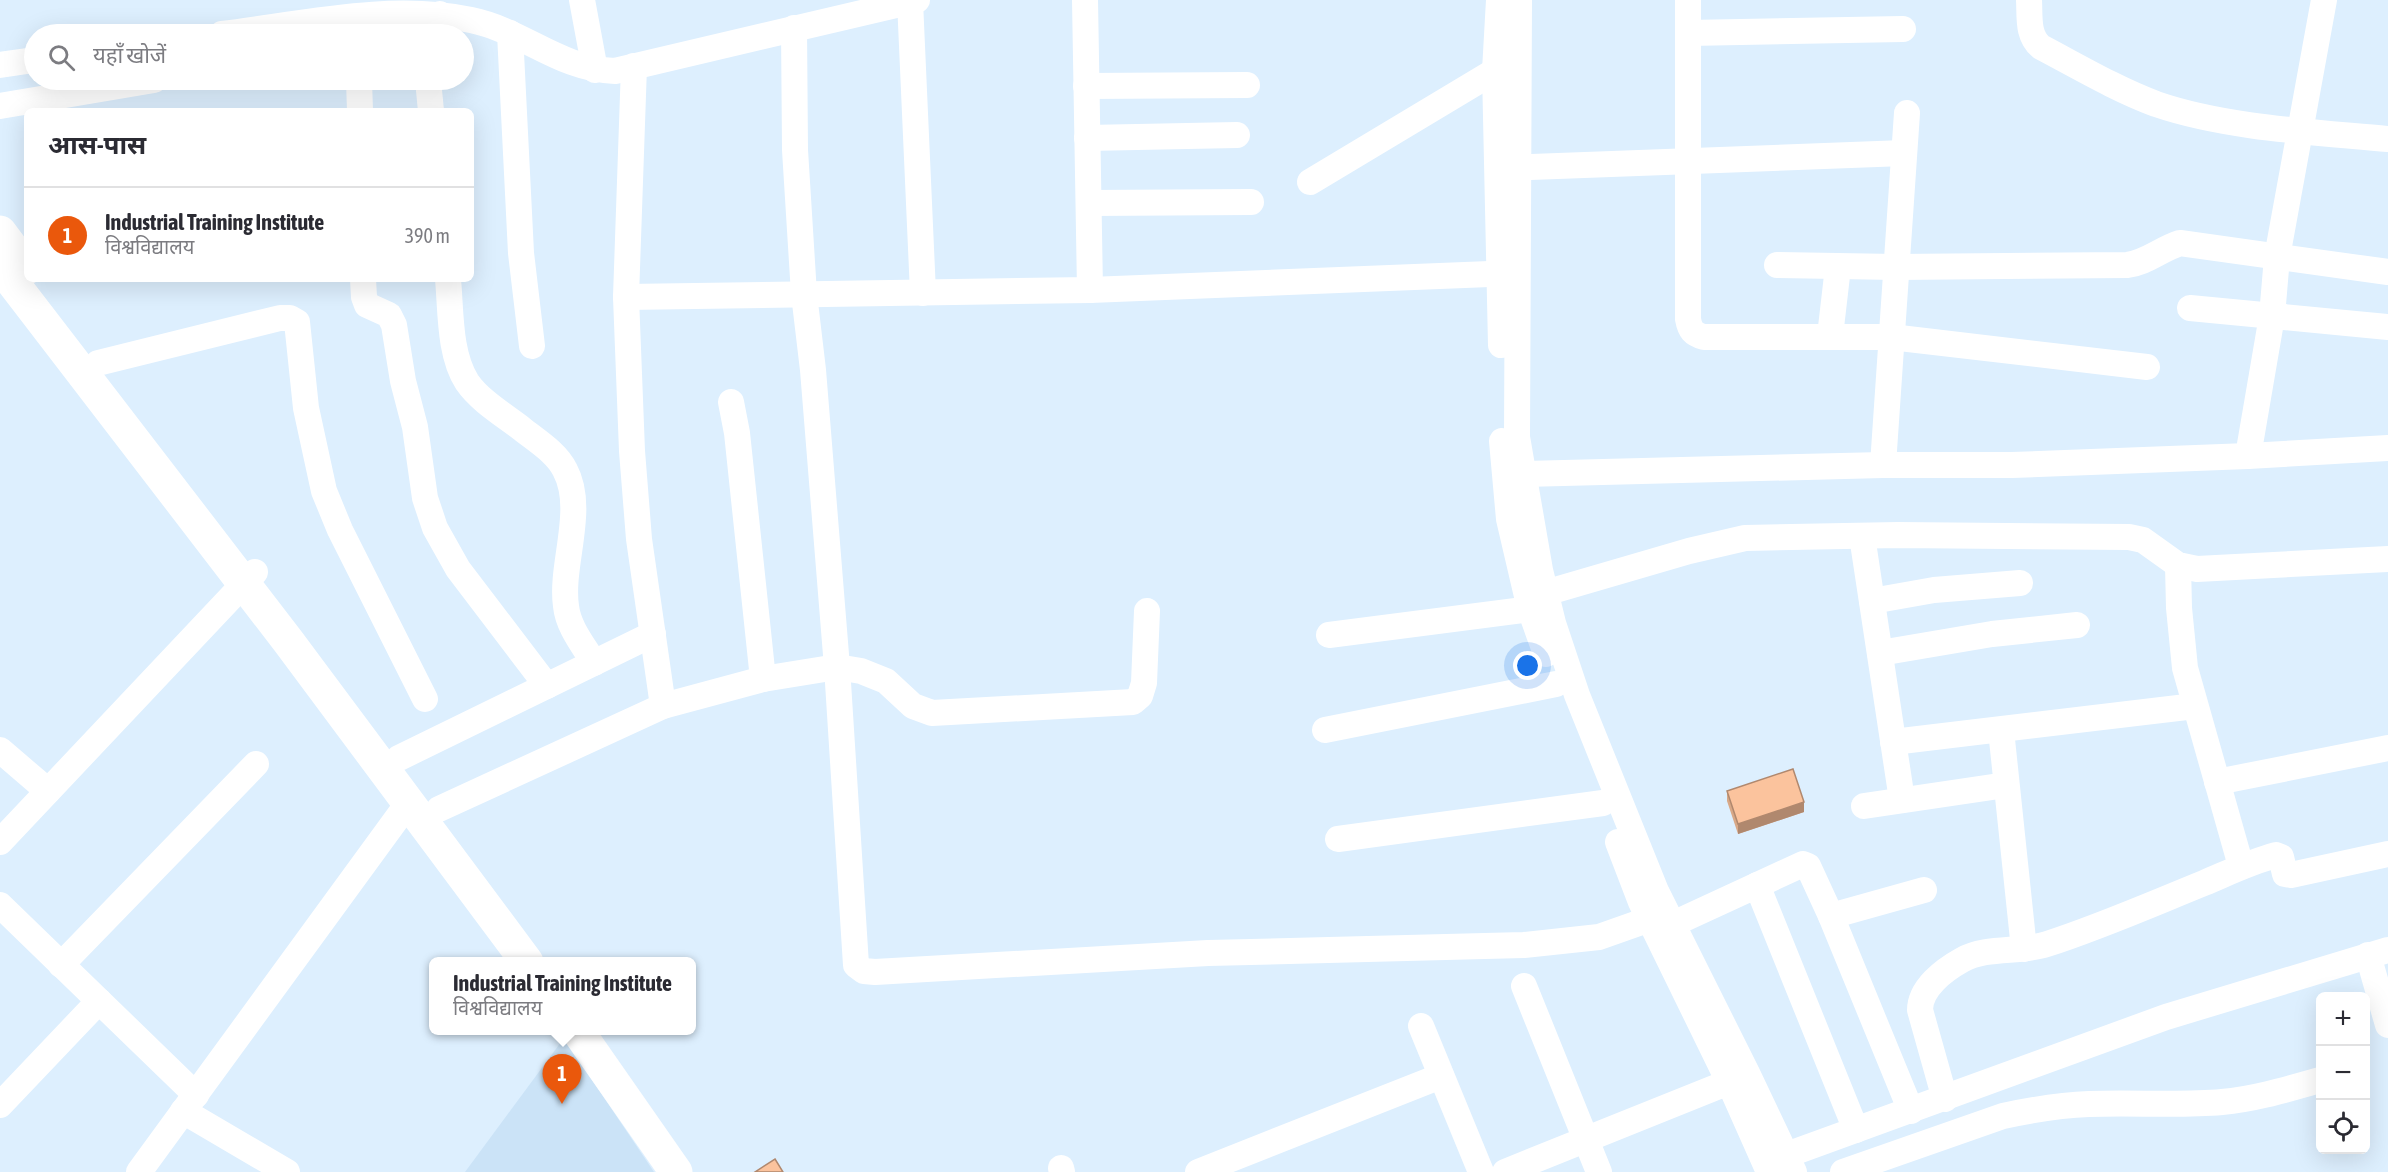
<!DOCTYPE html>
<html lang="hi">
<meta charset="utf-8">
<style>
:root{--surface:#fff;--page:#f7f7f7;--text:#2b2b33;--muted:#7c7c81;--line:#e1e1e2;--accent:#ea580c}
body{margin:0;font-family:"Asap Condensed","Noto Sans Devanagari",sans-serif;background:var(--page);color:var(--text)}
.controls{position:absolute;right:18px;bottom:18px;display:grid;overflow:hidden;border-radius:9px;box-shadow:0 6px 24px #0002}
.controls button{width:54px;height:54px;display:grid;place-items:center;padding:0;border:0;border-bottom:2px solid var(--line);background:var(--surface);color:var(--text);font:30px sans-serif}
.you{position:absolute;left:1528px;top:666px;width:21px;height:21px;margin:-15px;border:4px solid #fff;border-radius:50%;background:#1a73e8;box-shadow:0 0 0 9px #1a73e833}
.badge{display:grid;place-items:center;width:39px;height:39px;border-radius:50%;background:var(--accent);color:#fff;font-size:20px;font-weight:700}
.pin{position:absolute;translate:-50% -50px;filter:drop-shadow(0 2px 3px #0008)}
.pin::after{content:'';position:absolute;top:32px;width:21px;height:18px;background:inherit;clip-path:polygon(0 0,100% 0,50% 100%)}
.popup{position:absolute;left:429px;top:957px;width:267px;height:78px;box-sizing:border-box;display:grid;place-content:center;border-radius:9px;background:var(--surface);filter:drop-shadow(0 2px 4px #0005);font-size:20px;white-space:nowrap;color:var(--muted)}
.popup b{font-size:22px;color:var(--text)}
.popup::after{content:'';position:absolute;left:50%;top:100%;margin-left:-12px;border:12px solid transparent;border-top-color:var(--surface)}
.list{margin:0;padding:0;list-style:none}
h2{display:flex;justify-content:space-between;align-items:center;height:78px;margin:0;padding:0 24px;font-size:26px}
h2 small{font-size:20px;font-weight:400;color:var(--muted)}
.list li{display:grid;grid-template-columns:39px 1fr auto;gap:18px;align-items:center;box-sizing:border-box;height:96px;padding:0 24px;border-top:2px solid var(--line)}
.list b{display:block;font-size:22px;white-space:nowrap}
.list p{margin:0;font-size:20px;white-space:nowrap;color:var(--muted)}
.list em{font-size:20px;font-style:normal;color:var(--muted)}
.icon{flex:none;width:33px;height:33px;fill:none;stroke:currentColor;stroke-width:2;stroke-linecap:round;stroke-linejoin:round}
.map{position:relative;flex:none;width:2388px;height:1172px;overflow:hidden}
.search{position:absolute;background:var(--surface);box-shadow:0 6px 24px #0002;left:24px;top:24px;width:450px;height:66px;display:flex;align-items:center;gap:15px;box-sizing:border-box;padding:0 21px;border-radius:33px;color:var(--muted);font-size:22px}
.panel{position:absolute;background:var(--surface);box-shadow:0 6px 24px #0002;left:24px;top:108px;width:450px;height:174px;border-radius:9px}
.map>svg:first-child{display:block}
.built{fill:#cbe3f7}
.lines{fill:none;stroke-linecap:round;stroke-linejoin:round}
.minor{stroke:#fff;stroke-width:26}
.major{stroke:#fff;stroke-width:33}
.wall{fill:#d8a887}
.shaded-wall{fill:#b0886e}
.building{fill:#fbc39d;stroke:#b0886e;stroke-width:1.5}
</style>
<div class="map">
<svg width="2388" height="1172" viewBox="0 0 2388 1172">
<rect width="100%" height="100%" fill="#ddeffe"/>
<polygon class="built" points="564,1038 654,1172 465,1172"/>
<g class="lines">
<g class="minor">
<polyline points="582,0 595,70"/>
<polyline points="1085,0 1090,290"/>
<polyline points="1499,0 1495,71 1501,345"/>
<polyline points="1519,0 1517,437 1540,570 1553,623 1577,695 1656,891 1748,1075 1794,1172"/>
<path d="M1688,0V319C1690,330 1693,334 1704,337H1891L2147,367"/>
<path d="M2029,0C2030,17 2027,35 2041,47C2079,67 2116,89 2156,104C2226,128 2314,132 2388,139"/>
<polyline points="910,1 923,293"/>
<polyline points="794,28 795,150 804,294 813,370 837,667 856,965 864,971 875,972 1208,953 1524,945 1599,937 1650,919"/>
<polyline points="510,33 521,253 532,346"/>
<polyline points="1688,33 1903,29"/>
<path d="M222,34C302,24 391,3 471,20C524,31 559,69 615,71L917,0"/>
<polyline points="406,34 440,14"/>
<polyline points="0,65 34,60"/>
<polyline points="634,66 626,297 632,451 639,539 663,706"/>
<polyline points="359,80 360,111"/>
<polyline points="428,80 431,111"/>
<polyline points="1086,86 1247,85"/>
<polyline points="0,106 154,80"/>
<polyline points="1087,138 1237,135"/>
<polyline points="1503,168 1904,153"/>
<polyline points="1310,182 1495,71 1509,71"/>
<polyline points="1089,203 1251,202"/>
<path d="M1777,265L1896,267L2127,265C2146,263 2161,249 2180,243L2388,272"/>
<polyline points="363,279 364,297 367,305 389,315 394,325 403,381 415,427 425,498 435,528 458,569 547,686"/>
<path d="M448,279C451,311 449,354 467,382C480,401 504,415 522,429C537,441 557,453 565,470C586,509 560,565 566,606C568,627 584,646 594,663"/>
<polyline points="626,297 1090,290 1515,273"/>
<polyline points="2190,308 2388,327"/>
<polyline points="1830,336 1838,267"/>
<polyline points="98,363 280,318 290,318 297,322 306,408 324,491 340,530 425,699"/>
<polyline points="731,402 737,433 763,679"/>
<polyline points="1502,441 1509,519 1530,609 1546,654"/>
<polyline points="2248,456 2272,316 2277,257 2324,0"/>
<polyline points="1883,465 1907,113"/>
<polyline points="1523,474 1883,465 2012,465 2248,456 2388,448"/>
<polyline points="1862,536 1902,800"/>
<polyline points="2178,565 2179,608 2185,668 2241,866"/>
<polyline points="1545,593 1689,551 1745,538 1898,535 2129,537 2143,540 2178,565 2197,569 2388,559"/>
<polyline points="1872,601 1934,590 2020,583"/>
<polyline points="1329,635 1530,609"/>
<polyline points="1880,653 1992,634 2077,625"/>
<polyline points="1325,730 1556,684"/>
<polyline points="2001,730 2024,949"/>
<polyline points="1893,742 2195,706"/>
<polyline points="0,750 48,791"/>
<polyline points="399,758 653,634"/>
<polyline points="2217,782 2388,748"/>
<polyline points="1864,806 2006,785"/>
<polyline points="439,809 663,706 763,679 837,667 861,671 886,681 913,706 932,713 1133,702 1140,696 1144,683 1147,611"/>
<polyline points="1338,839 1603,803"/>
<polyline points="0,842 255,572"/>
<polyline points="1618,842 1641,902 1729,1082 1769,1172"/>
<polyline points="1757,885 1856,1130"/>
<polyline points="0,905 196,1095"/>
<polyline points="1831,916 1924,890"/>
<polyline points="1673,924 1803,864 1808,866 1831,916 1911,1111"/>
<polyline points="2368,955 2388,1025"/>
<polyline points="61,965 256,764"/>
<polyline points="1524,986 1599,1172"/>
<polyline points="1421,1026 1481,1172"/>
<path d="M1945,1099L1920,1010C1920,988 1944,970 1962,960C1987,946 2020,953 2047,944C2100,927 2152,904 2204,883C2228,873 2250,862 2276,855L2281,857L2285,874L2291,875L2388,854"/>
<polyline points="0,1105 99,1001"/>
<polyline points="183,1111 287,1172"/>
<polyline points="1770,1161 2166,1017 2388,950"/>
<polyline points="1061,1168 1062,1172"/>
<polyline points="139,1172 409,802"/>
<polyline points="1198,1172 1441,1076"/>
<polyline points="1505,1172 1744,1076"/>
<path d="M1843,1172L2003,1116C2031,1110 2060,1105 2089,1104C2133,1102 2178,1106 2222,1102C2255,1099 2288,1089 2320,1080"/>
</g>
<g class="major">
<polyline points="0,232 27,268"/>
<polyline points="0,266 288,641 527,962"/>
<polyline points="577,1030 676,1172"/>
</g>
</g>
<polygon class="wall" points="1727,791 1804,812 1738,834 1727,801"/>
<polygon class="shaded-wall" points="1804,802 1804,812 1738,834 1738,824"/>
<g class="building">
<polygon points="1793,769 1804,802 1738,824 1727,791"/>
<polygon points="775,1159 783,1172 755,1172"/>
</g>
</svg>
<div class="controls">
<button>+</button>
<button>−</button>
<button><svg class="icon" aria-label="locate" viewBox="0 0 24 24"><circle cx="12" cy="12" r="6"/><path d="M12 2v4M12 18v4M2 12h4M18 12h4"/></svg></button>
</div>
<div class="you"></div>
<div class="pin badge" style="left:562px;top:1104px">1</div>
<div class="popup"><b>Industrial Training Institute</b>विश्वविद्यालय</div>
<div class="search"><svg class="icon" aria-label="search" viewBox="0 0 24 24"><circle cx="10" cy="10" r="6"/><path d="M15 15l6 6"/></svg>यहाँ खोजें</div>
<section class="panel">
<h2>आस-पास<small></small></h2>
<ul class="list">
<li><span class="badge">1</span><div><b>Industrial Training Institute</b><p>विश्वविद्यालय</p></div><em>390 m</em></li>
</ul>
</section>
</div>
